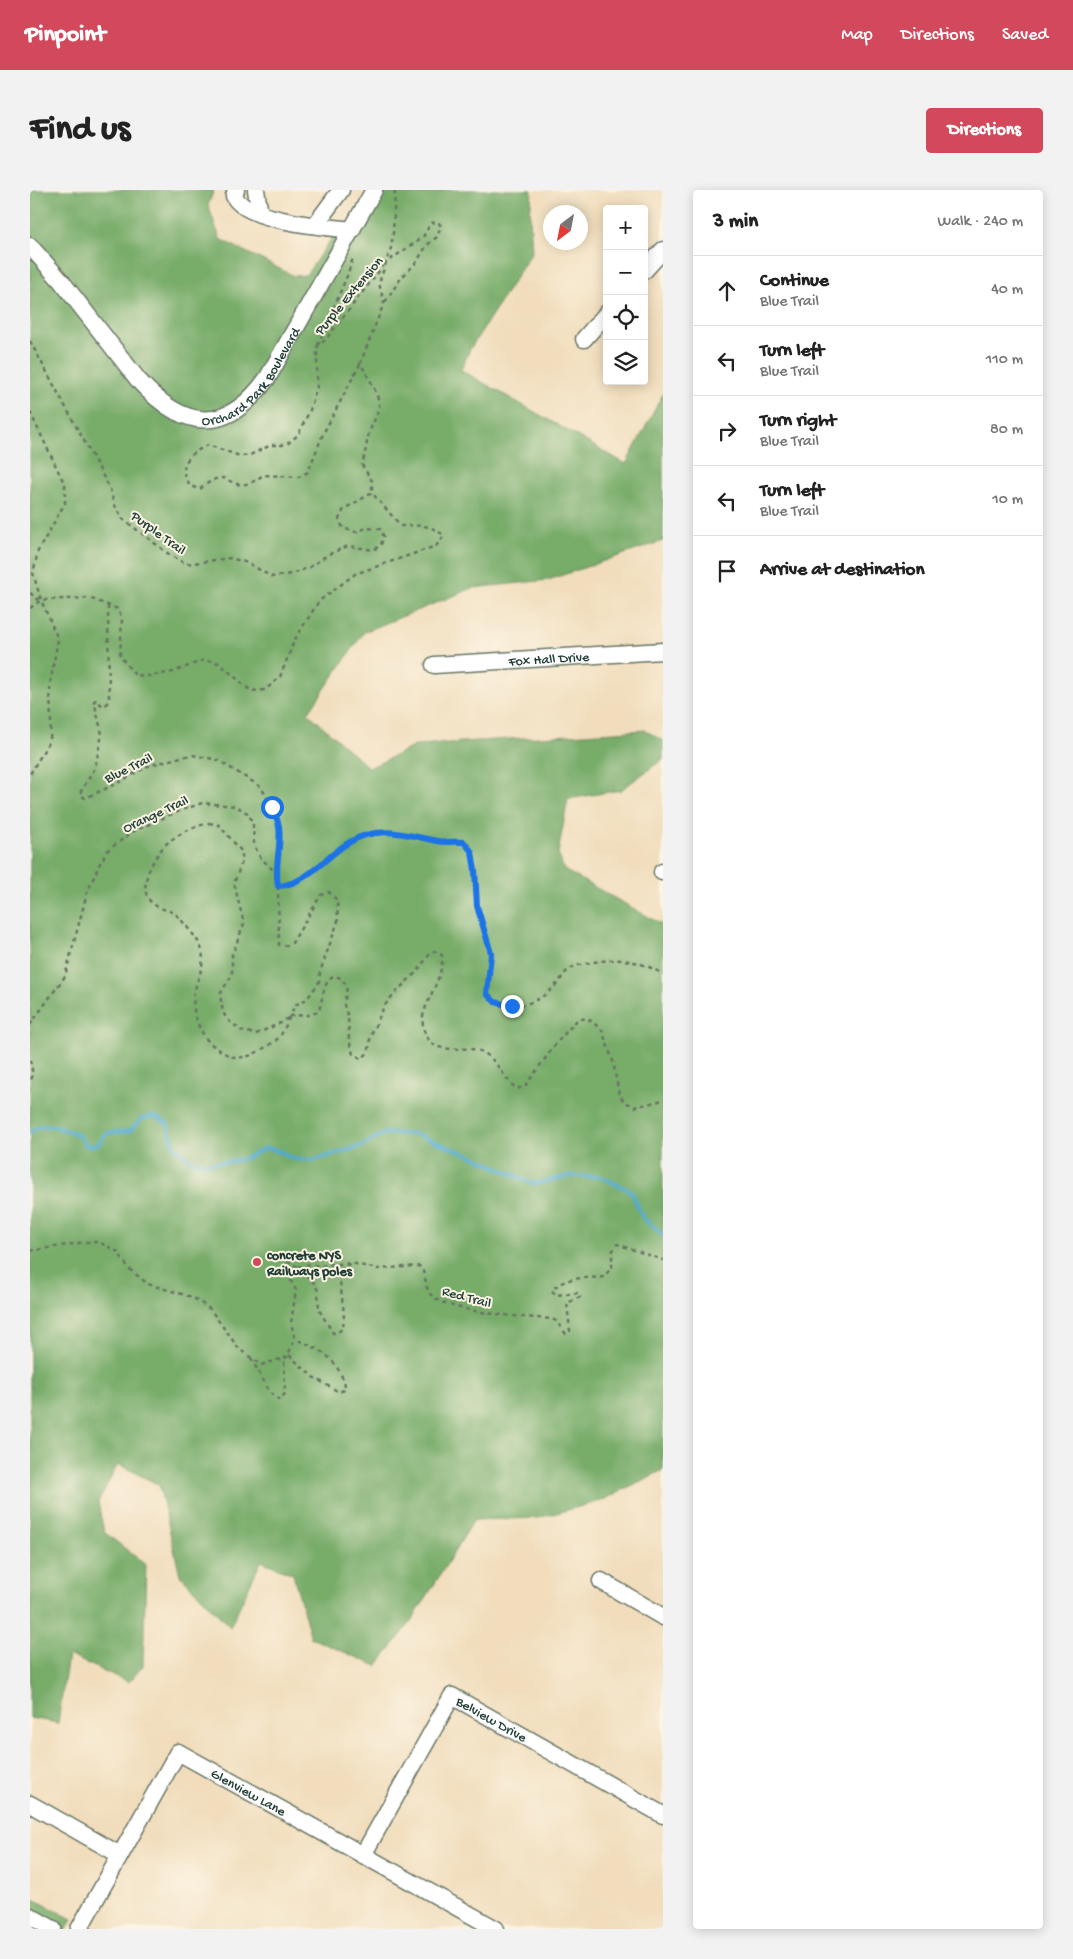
<!DOCTYPE html>
<meta charset="utf-8">
<style>
:root{--surface:#fff;--page:#f2f2f2;--text:#222;--muted:#767676;--line:#e0e0e0;--accent:#d1495b}
body{margin:0;font-family:"Gochi Hand",sans-serif;background:var(--page);color:var(--text)}
.controls{position:absolute;right:15px;top:15px;display:grid;overflow:hidden;border-radius:5px;box-shadow:0 2px 12px #0003}
.controls button{width:45px;height:45px;display:grid;place-items:center;padding:0;border:0;border-bottom:1px solid var(--line);background:var(--surface);color:var(--text);font:25px sans-serif}
.compass{position:absolute;left:513px;top:15px;width:45px;height:45px;border-radius:50%;background:var(--surface);box-shadow:0 2px 12px #0003;rotate:212deg}
.stop{position:absolute;width:15px;height:15px;margin:-11px;border:4px solid #1a73e8;border-radius:50%;background:#fff}
.stop.end{background:#1a73e8;border-color:#fff;box-shadow:0 1px 5px #0008}
.list{margin:0;padding:0;list-style:none}
h2{display:flex;justify-content:space-between;align-items:center;height:65px;margin:0;padding:0 20px;font-size:21px}
h2 small{font-size:16px;font-weight:400;color:var(--muted)}
.list li{display:grid;grid-template-columns:32px 1fr auto;gap:15px;align-items:center;box-sizing:border-box;height:70px;padding:0 20px;border-top:1px solid var(--line)}
.list b{display:block;font-size:19px;white-space:nowrap}
.list p{margin:0;font-size:16px;white-space:nowrap;color:var(--muted)}
.list em{font-size:16px;font-style:normal;color:var(--muted)}
.icon{flex:none;width:28px;height:28px;fill:none;stroke:currentColor;stroke-width:2;stroke-linecap:round;stroke-linejoin:round}
.map{position:relative;flex:none;width:633px;height:1739px;overflow:hidden;border-radius:5px}
header{display:flex;align-items:center;gap:30px;box-sizing:border-box;height:70px;padding:0 25px;background:var(--accent);color:#fff}
header strong{font-size:24px}
nav{display:flex;gap:28px;margin-inline-start:auto;font-size:18px}
.intro{display:flex;align-items:center;justify-content:space-between;box-sizing:border-box;height:120px;padding:0 30px}
h1{margin:0;font-size:35px}
.button{padding:12px 22px;border-radius:5px;background:var(--accent);color:#fff;font-size:18px;font-weight:700}
main{display:flex;gap:30px;padding:0 30px}
aside{flex:1;background:var(--surface);border-radius:5px;box-shadow:0 2px 12px #0003}
.map>svg:first-child{display:block}
.forest{fill:#77ac69;stroke:#4b744e}
.lines{fill:none;stroke-linecap:round;stroke-linejoin:round}
.stream{stroke:#50aacd;stroke-width:4}
.minor-casing{stroke:#687564;stroke-width:19}
.path{stroke:#687564;stroke-width:2.5;stroke-dasharray:4 4;stroke-linecap:butt}
.minor{stroke:#fff;stroke-width:16}
.route{stroke:#1a73e8;stroke-width:6}
.poi-dot{fill:#d1495b;stroke:#fcf5e5;stroke-width:2}
.labels{text-anchor:middle;stroke-width:4;stroke-linejoin:round;paint-order:stroke}
.street-label{font-size:14px;fill:#1f3d34;stroke:#fcf5e5}
.poi-label{font-size:14px;font-weight:bold;fill:#1f3d34;stroke:#fcf5e5;text-anchor:start}
</style>
<header>
<strong>Pinpoint</strong>
<nav><a>Map</a><a>Directions</a><a>Saved</a></nav>
</header>
<div class="intro"><h1>Find us</h1><a class="button">Directions</a></div>
<main>
<div class="map">
<svg width="633" height="1739" viewBox="0 0 633 1739">
<rect width="100%" height="100%" fill="#fcf5e5"/>
<filter id="ink" filterUnits="userSpaceOnUse"><feTurbulence type="fractalNoise" baseFrequency=".02" numOctaves="2"/><feDisplacementMap in="SourceGraphic" scale="10" xChannelSelector="R" yChannelSelector="G"/><feConvolveMatrix kernelMatrix="1 2 1 2 8 2 1 2 1" color-interpolation-filters="sRGB"/></filter>
<filter id="wash" filterUnits="userSpaceOnUse"><feTurbulence type="fractalNoise" baseFrequency=".0096" numOctaves="4" result="noise"/><feDisplacementMap in="SourceGraphic" scale="20" xChannelSelector="R" yChannelSelector="G"/><feGaussianBlur stdDeviation="1.12" result="paint"/><feColorMatrix in="noise" values="0 0 0 0 0 0 0 0 0 0 0 0 0 0 0 0 0 1.4 0 .05"/><feComposite in="paint" operator="in"/></filter>
<g filter="url(#wash)">
<rect width="100%" height="100%" fill="#f1ddbc"/>
<g class="forest">
<polygon points="0,0 184,0 178,15 190,49 264,86 276,85 304,45 322,40 344,0 502,0 500,26 502,62 440,159 431,180 596,274 633,204 633,351 518,390 443,398 334,442 278,523 339,578 387,555 615,540 633,551 633,569 591,600 538,609 528,663 534,680 633,735 633,1280 571,1311 508,1328 444,1330 381,1432 347,1476 281,1448 263,1384 231,1371 200,1437 150,1385 129,1295 88,1274 68,1312 74,1342 116,1375 113,1476 99,1492 38,1465 28,1533 0,1528"/>
<polygon points="0,1707 42,1729 37,1739 23,1739 0,1726"/>
</g>
<g class="lines">
<polyline class="stream" points="0,942 11,936 24,936 47,944 57,956 68,954 77,943 100,941 111,929 124,926 137,933 144,956 161,971 179,973 199,972 216,968 236,958 249,961 264,969 284,970 332,956 355,943 385,944 447,968 503,994 539,986 571,987 601,1001 613,1028 633,1045"/>
</g>
</g>
<g filter="url(#ink)">
<g class="lines">
<defs>
<g id="minor">
<path d="M206,0L204,6C215,31 296,37 322,40"/>
<polyline points="226,0 230,24"/>
<polyline points="285,35 311,0"/>
<path id="s1" d="M0,56L32,92L109,191C155,241 197,245 238,187L344,0"/>
<polyline points="614,81 633,60"/>
<polyline points="554,149 577,123"/>
<path id="s2" d="M404,475L633,461"/>
<polyline points="632,682 633,682"/>
<polyline points="571,1391 633,1427"/>
<polyline points="0,1614 90,1665"/>
<path id="s3" d="M333,1665L422,1506L633,1625"/>
<polyline points="0,1726 23,1739"/>
<path id="s4" d="M49,1739L148,1562L466,1739"/>
</g>
</defs>
<use href="#minor" class="minor-casing"/>
<g class="path">
<polyline points="355,112 371,88 386,73 397,55 407,47 411,36 408,32 401,33 393,47 357,72"/>
<path d="M0,151L80,299L84,314L93,329L140,365L156,374L200,368L218,373L242,387L261,384L280,377L297,365L318,356L344,360L351,354L354,347L350,339L336,338L326,342L313,338L309,329L314,319L342,303V291L332,275C335,265 336,257 338,247C340,237 347,227 349,217C351,209 336,181 330,174L354,113L349,93L361,58L363,44L365,0"/>
<polyline points="288,155 317,86 323,68"/>
<path d="M330,174L293,244L278,282L269,287L233,285C225,291 218,296 207,294C202,293 198,289 192,288C183,288 177,294 170,299C156,297 149,281 158,269C163,262 170,259 178,255L207,265L218,266L241,255H256L268,245L280,220L287,197V157L296,149L353,76"/>
<polyline points="0,222 35,295 35,313 8,361 3,383 11,410 28,449 20,494 21,533 20,550 0,584"/>
<polyline points="0,403 9,410"/>
<path d="M78,416L79,509L76,515L73,516L66,510L64,511L72,544L65,578L50,603L52,606L55,608L86,594L118,576L151,567L163,565L188,570L231,597L242,617L249,636V656L245,682L248,696C277,694 295,667 318,653C349,634 376,645 407,651C416,653 425,651 434,652L442,662L445,679L447,716L461,763L457,804C478,824 507,815 525,796C530,791 533,785 537,781C542,776 553,774 559,773C589,767 606,769 633,784"/>
<path d="M0,418L11,410L59,408L88,419L92,429L90,466L105,485L119,486L143,482L174,470L189,473L221,501L235,500L250,487L265,449L289,411L325,384L406,356L414,346C402,334 387,335 371,336L342,303"/>
<path d="M179,633L189,635L212,662V672L204,693L214,734L202,765V785L190,804L193,823L199,831L212,841L226,844L253,832L260,826C250,849 251,848 229,861C216,869 204,870 191,861C187,858 182,855 179,852C167,839 160,815 165,799C169,784 177,771 170,755C169,751 148,725 144,723C136,719 128,719 121,712C105,696 127,660 141,650C152,642 166,636 179,633Z"/>
<path d="M248,696L249,755L257,756L262,753L291,705L299,702L307,710L308,731L290,782L289,792L277,809L265,815L260,826L278,825L288,822C294,811 291,790 306,786L312,789L317,797L314,815L318,827L319,850L323,864L331,868C342,863 338,855 341,845C344,838 348,830 351,823C358,806 377,793 389,779C394,772 397,766 404,761L412,765C414,787 398,805 393,826C392,834 393,838 396,845C407,870 439,850 457,865C471,876 473,888 487,899L495,896L528,851L547,830L557,828L572,840L583,871L589,905L594,911L605,917L633,910"/>
<polyline points="0,835 35,786 57,703 69,675 78,660 104,641 142,624 172,613 206,616 219,624 223,635 224,655 230,667 245,682"/>
<polyline points="0,870 3,885 0,892"/>
<path d="M0,1061L55,1052H69L77,1056L88,1062L99,1079L118,1094L162,1107L180,1119L209,1159L231,1175L257,1167L265,1149L261,1133L266,1100L256,1082V1072H260L272,1080L285,1094L288,1101L289,1120L303,1143H307L313,1138L314,1124L309,1083L312,1078L321,1073L347,1079L389,1076C398,1084 393,1099 403,1107C423,1123 495,1127 522,1129L526,1131L536,1144L540,1141L537,1113L550,1107L548,1103L525,1105L522,1100C537,1085 554,1089 574,1087L582,1077V1062L587,1054L633,1070"/>
<polyline points="268,1077 281,1074 288,1076 318,1073"/>
<path d="M259,1165L283,1187L309,1202L314,1200C316,1195 314,1190 311,1185C302,1164 285,1157 265,1149"/>
<polyline points="221,1168 239,1201 248,1209 252,1209 255,1203 254,1168"/>
</g>
<use href="#minor" class="minor"/>
</g>
</g>
<g class="lines" filter="url(#ink)">
<path class="route" d="M242,617C244,623 248,630 249,636C252,656 244,674 248,696C277,694 295,667 318,653C349,634 376,645 407,651C416,653 425,651 434,652L442,662L445,680L447,716L461,763L457,804L465,812L482,816"/>
</g>
<circle class="poi-dot" cx="227" cy="1072" r="5"/>
<g class="labels">
<g class="street-label">
<text transform="translate(318 105) rotate(-50)" y="5">Purple Extension</text>
<text dy="5" stroke="none"><textPath href="#s1" startOffset="318">Orchard Park Boulevard</textPath></text>
<text transform="translate(129 342) rotate(36)" y="5">Purple Trail</text>
<text dy="5" stroke="none"><textPath href="#s2" startOffset="115">Fox Hall Drive</textPath></text>
<text transform="translate(98 577) rotate(-26)" y="5">Blue Trail</text>
<text transform="translate(125 623) rotate(-25)" y="5">Orange Trail</text>
<text transform="translate(437 1106) rotate(15)" y="5">Red Trail</text>
<text dy="5" stroke="none"><textPath href="#s3" startOffset="228">Belview Drive</textPath></text>
<text dy="5" stroke="none"><textPath href="#s4" startOffset="284">Glenview Lane</textPath></text>
</g>
<g class="poi-label">
<text x="237" y="1069">concrete NYS<tspan x="237" dy="16">Railways poles</tspan></text>
</g>
</g>
</svg>
<div class="controls">
<button>+</button>
<button>−</button>
<button><svg class="icon" aria-label="locate" viewBox="0 0 24 24"><circle cx="12" cy="12" r="6"/><path d="M12 2v4M12 18v4M2 12h4M18 12h4"/></svg></button>
<button><svg class="icon" aria-label="layers" viewBox="0 0 24 24"><path d="M12 4l9 5-9 5-9-5zM3 14l9 5 9-5"/></svg></button>
</div>
<svg class="compass" viewBox="-18 -18 36 36"><path d="M0-13l5 13h-10z" fill="#e53935"/><path d="M0 13l5-13h-10z" fill="#767676"/></svg>
<div class="stop" style="left:242px;top:617px"></div>
<div class="stop end" style="left:482px;top:816px"></div>
</div>
<aside>
<h2>3 min<small>Walk · 240 m</small></h2>
<ul class="list">
<li><svg class="icon" aria-label="ahead" viewBox="0 0 24 24"><path d="M12 20V5M6 11l6-6 6 6"/></svg><div><b>Continue</b><p>Blue Trail</p></div><em>40 m</em></li>
<li><svg class="icon" aria-label="left" viewBox="0 0 24 24"><path d="M17 20v-9H6M10 6l-5 5 5 5"/></svg><div><b>Turn left</b><p>Blue Trail</p></div><em>110 m</em></li>
<li><svg class="icon" aria-label="right" viewBox="0 0 24 24"><path d="M7 20v-9h11M14 6l5 5-5 5"/></svg><div><b>Turn right</b><p>Blue Trail</p></div><em>80 m</em></li>
<li><svg class="icon" aria-label="left" viewBox="0 0 24 24"><path d="M17 20v-9H6M10 6l-5 5 5 5"/></svg><div><b>Turn left</b><p>Blue Trail</p></div><em>10 m</em></li>
<li><svg class="icon" aria-label="arrive" viewBox="0 0 24 24"><path d="M6 21V4h12l-3 4 3 4H6"/></svg><div><b>Arrive at destination</b></div></li>
</ul>
</aside>
</main>
